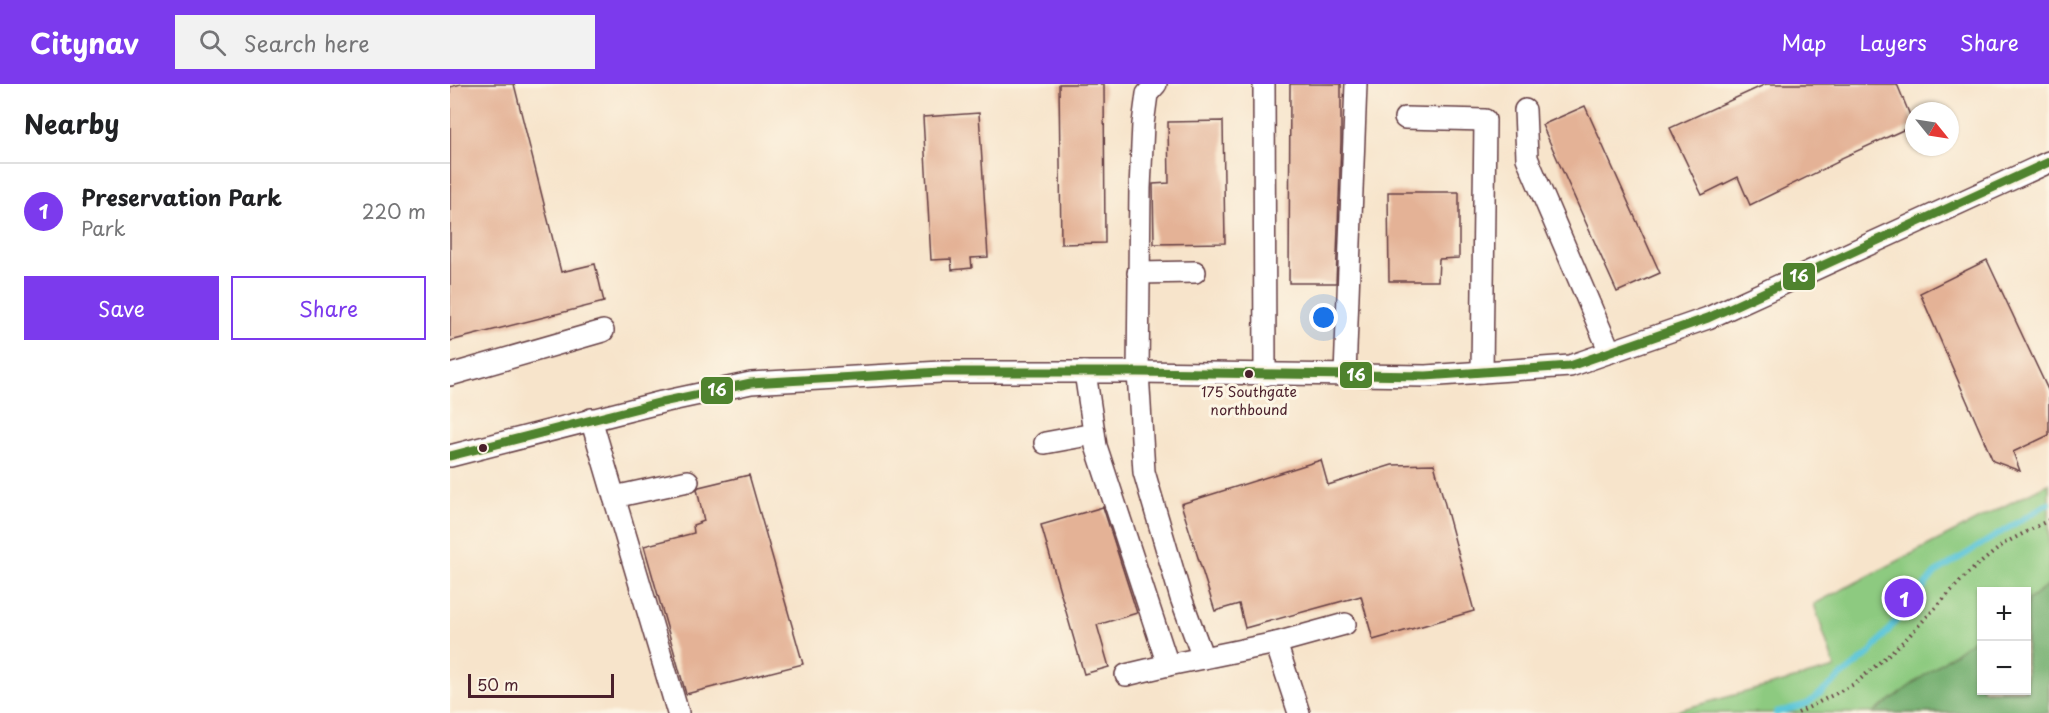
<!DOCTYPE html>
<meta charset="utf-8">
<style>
:root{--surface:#fff;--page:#f2f2f2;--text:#202124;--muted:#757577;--line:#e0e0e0;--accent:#7c3aed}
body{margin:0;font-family:"Playpen Sans",sans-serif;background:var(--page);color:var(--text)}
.controls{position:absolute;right:18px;bottom:18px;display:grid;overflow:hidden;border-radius:0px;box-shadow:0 2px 4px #0004}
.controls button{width:54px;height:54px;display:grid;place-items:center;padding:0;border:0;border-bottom:2px solid var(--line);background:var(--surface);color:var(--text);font:30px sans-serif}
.compass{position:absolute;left:1455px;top:18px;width:54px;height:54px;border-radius:50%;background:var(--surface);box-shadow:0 2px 4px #0004;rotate:120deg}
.scale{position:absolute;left:18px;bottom:15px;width:146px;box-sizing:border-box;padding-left:6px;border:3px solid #4a1f2b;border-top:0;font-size:16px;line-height:21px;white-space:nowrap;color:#4a1f2b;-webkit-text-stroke:4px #fcf5e5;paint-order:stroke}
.you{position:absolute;left:874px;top:234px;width:21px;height:21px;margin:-15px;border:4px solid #fff;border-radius:50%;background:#1a73e8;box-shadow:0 0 0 9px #1a73e833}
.badge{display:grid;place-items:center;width:39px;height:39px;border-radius:50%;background:var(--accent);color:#fff;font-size:20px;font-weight:700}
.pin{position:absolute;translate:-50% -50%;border:3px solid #fff;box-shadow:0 2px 6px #0006}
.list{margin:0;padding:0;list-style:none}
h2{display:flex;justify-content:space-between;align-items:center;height:78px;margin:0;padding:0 24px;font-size:26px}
h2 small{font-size:20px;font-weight:400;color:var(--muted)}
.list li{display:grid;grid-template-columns:39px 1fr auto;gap:18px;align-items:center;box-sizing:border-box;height:96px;padding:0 24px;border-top:2px solid var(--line)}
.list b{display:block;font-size:22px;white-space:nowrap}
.list p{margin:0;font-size:20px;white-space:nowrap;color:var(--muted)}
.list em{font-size:20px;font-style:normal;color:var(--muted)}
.actions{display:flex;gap:12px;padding:18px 24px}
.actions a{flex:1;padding:14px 0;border:2px solid var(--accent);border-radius:0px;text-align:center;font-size:21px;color:var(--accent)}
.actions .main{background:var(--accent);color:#fff}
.icon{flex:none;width:33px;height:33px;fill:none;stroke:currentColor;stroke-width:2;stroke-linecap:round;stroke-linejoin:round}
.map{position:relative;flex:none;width:1599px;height:629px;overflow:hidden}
header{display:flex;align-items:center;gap:36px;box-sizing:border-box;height:84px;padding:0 30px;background:var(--accent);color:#fff}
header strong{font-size:28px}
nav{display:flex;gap:33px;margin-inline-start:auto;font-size:21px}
.search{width:420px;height:54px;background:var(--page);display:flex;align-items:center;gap:15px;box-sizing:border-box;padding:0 21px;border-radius:0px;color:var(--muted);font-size:22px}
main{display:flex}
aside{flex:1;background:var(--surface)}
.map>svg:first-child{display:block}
.green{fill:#8dca80;stroke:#6c7456;stroke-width:1.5;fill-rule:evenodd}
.forest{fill:#72ae6e;stroke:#5e664c;stroke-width:1.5}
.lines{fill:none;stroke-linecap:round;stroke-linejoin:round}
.stream{stroke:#5dc6d9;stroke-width:6}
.building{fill:#e4b296}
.minor-casing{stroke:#643d43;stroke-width:24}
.path{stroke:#643d43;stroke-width:4;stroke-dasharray:1.5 4.5;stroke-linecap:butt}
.minor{stroke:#fff;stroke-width:21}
.bus-1-casing{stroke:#fcf5e5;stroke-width:14}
.bus-1{stroke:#4f832e;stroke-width:9}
.bus-dot{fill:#4a1f2b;stroke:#fcf5e5;stroke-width:2}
.labels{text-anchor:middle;stroke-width:6;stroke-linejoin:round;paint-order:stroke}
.bus-label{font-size:14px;fill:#4a1f2b;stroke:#fcf5e5}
.line-badge{stroke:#fcf5e5;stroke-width:2}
.badge-label{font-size:16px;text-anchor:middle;font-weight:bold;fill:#fff}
</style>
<header>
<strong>Citynav</strong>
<div class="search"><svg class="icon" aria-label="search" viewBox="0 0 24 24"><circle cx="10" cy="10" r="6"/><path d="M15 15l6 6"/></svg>Search here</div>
<nav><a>Map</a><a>Layers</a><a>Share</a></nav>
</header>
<main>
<aside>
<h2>Nearby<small></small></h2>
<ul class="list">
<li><span class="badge">1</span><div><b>Preservation Park</b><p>Park</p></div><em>220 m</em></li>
</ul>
<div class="actions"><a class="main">Save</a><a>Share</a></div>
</aside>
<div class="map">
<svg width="1599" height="629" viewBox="0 0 1599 629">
<rect width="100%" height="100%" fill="#fcf5e5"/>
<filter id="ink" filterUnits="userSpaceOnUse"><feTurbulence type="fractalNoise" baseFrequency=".0167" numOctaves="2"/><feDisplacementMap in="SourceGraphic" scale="12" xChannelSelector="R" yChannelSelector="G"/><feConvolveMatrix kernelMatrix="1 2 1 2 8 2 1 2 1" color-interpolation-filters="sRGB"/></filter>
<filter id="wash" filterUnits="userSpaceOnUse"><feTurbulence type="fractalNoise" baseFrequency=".008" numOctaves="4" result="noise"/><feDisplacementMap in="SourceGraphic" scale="24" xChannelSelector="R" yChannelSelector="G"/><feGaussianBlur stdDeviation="1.35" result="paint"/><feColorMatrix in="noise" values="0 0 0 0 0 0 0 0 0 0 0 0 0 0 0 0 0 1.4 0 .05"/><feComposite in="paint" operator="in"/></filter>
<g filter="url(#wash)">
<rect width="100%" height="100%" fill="#f7e4cb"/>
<path class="green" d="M1599,399V629H1218L1385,584L1364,520ZM1532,508H1576V606H1532Z"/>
<polygon class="forest" points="1599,501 1599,629 1423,629 1531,550 1532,606 1576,606 1577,517"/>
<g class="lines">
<polyline class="stream" points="1326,629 1357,620 1420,569 1485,489 1599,419"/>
</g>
<g id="blocks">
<g class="building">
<polygon points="11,0 64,0 111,188 145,180 154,218 0,257 0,3"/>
<polygon points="609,0 654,0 655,159 611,160"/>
<polygon points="840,0 891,0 891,57 886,199 839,199"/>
<polygon points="1316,0 1447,0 1464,41 1387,76 1388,78 1300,121 1288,93 1252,111 1220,44"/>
<polygon points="1135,22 1210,189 1167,208 1092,41"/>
<polygon points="529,29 538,173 521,174 522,184 502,186 501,175 481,176 473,33"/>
<polygon points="773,37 775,159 704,160 703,100 719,99 718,38"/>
<polygon points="938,108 1009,108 1009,174 989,175 988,197 939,197"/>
<polygon points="1537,176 1599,308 1599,351 1563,368 1570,387 1543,377 1470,209"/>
<polygon points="871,376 878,401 942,381 984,380 1024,527 923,556 911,512 795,544 789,520 765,527 731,420"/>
<polygon points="299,391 353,580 236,610 194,462 244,449 243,441 254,437 247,405 249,403"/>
<polygon points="653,423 687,529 647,541 659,583 634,590 591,441"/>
</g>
</g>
</g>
<g filter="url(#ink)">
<use href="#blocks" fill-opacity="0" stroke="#643d43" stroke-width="1.5"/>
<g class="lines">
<defs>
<g id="minor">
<polyline points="706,0 697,10 693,40 690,104 688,288 694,388 731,514 753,574 826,559 895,540"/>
<polyline points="814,0 815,291"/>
<polyline points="1075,26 1077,74 1160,268"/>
<polyline points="955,34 1035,36 1032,288"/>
<polyline points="688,189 745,188"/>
<polyline points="635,288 646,362 718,581 753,574"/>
<polyline points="0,291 153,247"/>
<polyline points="895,291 906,0"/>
<polyline points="141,335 228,629"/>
<polyline points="595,359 644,350"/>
<polyline points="0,372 212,318 301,299 491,288 688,288 976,292 1120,282 1258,234 1599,78"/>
<polyline points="164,413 238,397"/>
<polyline points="826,559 849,629"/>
<polyline points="676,591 718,581"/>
</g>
</defs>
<use href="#minor" class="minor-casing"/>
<polyline class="path" points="1348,629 1406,599 1456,555 1517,490 1555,459 1599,436"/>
<use href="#minor" class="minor"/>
<defs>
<polyline id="bus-1" points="0,372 212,318 301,299 491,288 688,288 976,292 1120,282 1258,234 1599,78"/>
</defs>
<use href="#bus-1" class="bus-1-casing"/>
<use href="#bus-1" class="bus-1"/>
</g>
</g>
<g class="bus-dot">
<circle cx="799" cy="290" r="5"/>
<circle cx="33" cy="364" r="5"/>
</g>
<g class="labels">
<g class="bus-label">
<text x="799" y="313">175 Southgate<tspan x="799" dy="18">northbound</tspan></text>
</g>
</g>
<g class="line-badge">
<rect x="1332" y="178" width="34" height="29" rx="6" fill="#4f832e"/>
<rect x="889" y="277" width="34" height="28" rx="6" fill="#4f832e"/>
<rect x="250" y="292" width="34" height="29" rx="6" fill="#4f832e"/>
</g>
<g class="badge-label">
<text x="1349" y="198">16</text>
<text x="906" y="297">16</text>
<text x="267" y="312">16</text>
</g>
</svg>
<div class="controls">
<button>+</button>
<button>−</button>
</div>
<svg class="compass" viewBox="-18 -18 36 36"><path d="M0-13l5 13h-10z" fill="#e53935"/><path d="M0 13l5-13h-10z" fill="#757577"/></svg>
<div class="scale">50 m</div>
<div class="you"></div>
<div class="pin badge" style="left:1454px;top:514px">1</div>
</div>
</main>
